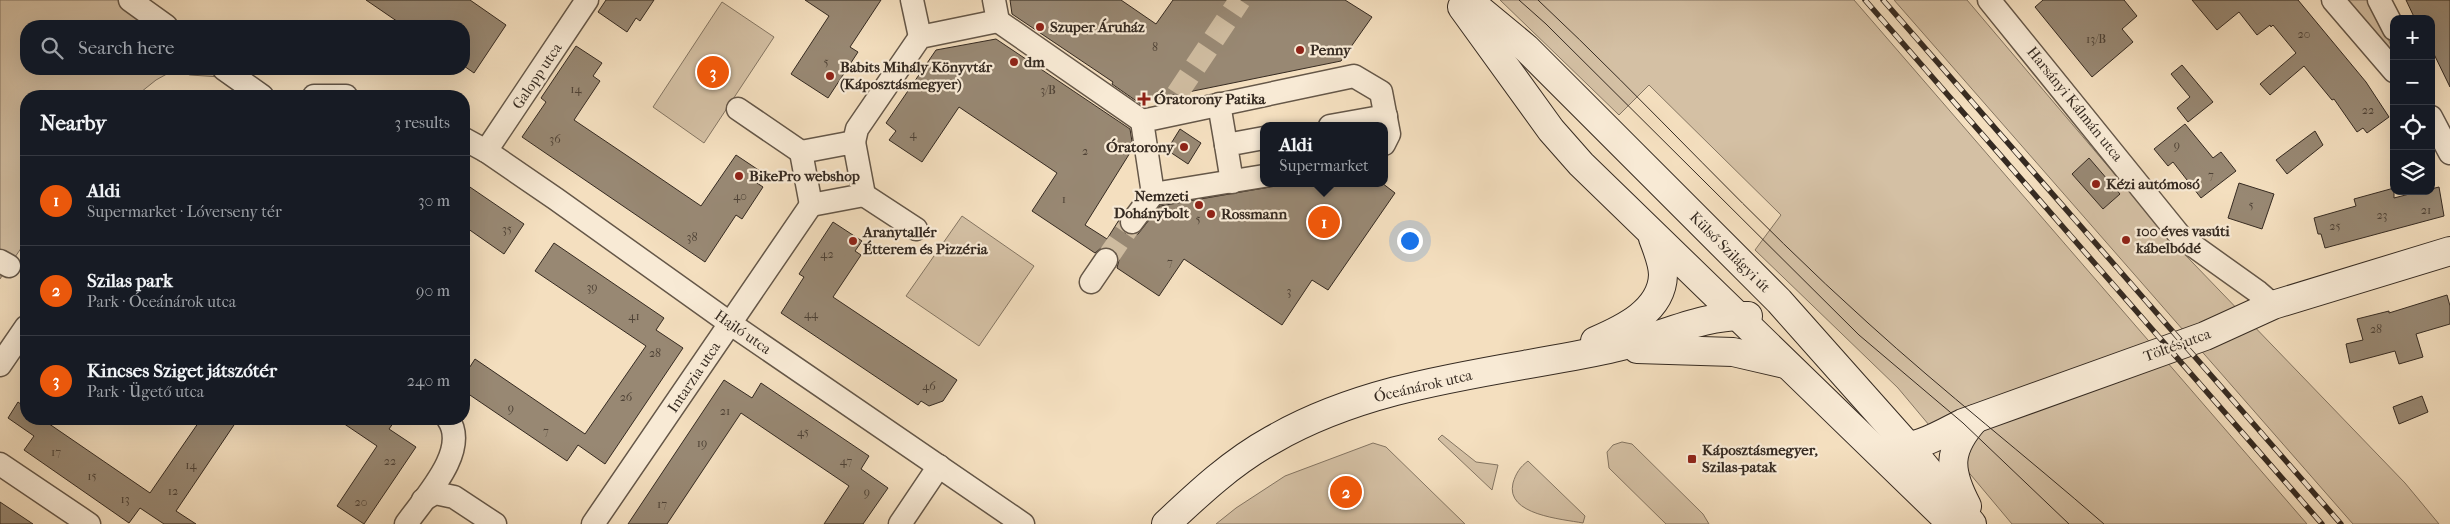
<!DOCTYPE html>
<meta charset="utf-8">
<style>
:root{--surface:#171b24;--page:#20242c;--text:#f1f3f6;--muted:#9ea1a6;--line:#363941;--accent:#ea580c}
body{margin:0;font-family:"IM FELL French Canon",serif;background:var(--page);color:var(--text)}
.controls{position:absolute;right:15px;top:15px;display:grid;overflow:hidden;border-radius:10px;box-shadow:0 5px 20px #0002}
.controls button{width:45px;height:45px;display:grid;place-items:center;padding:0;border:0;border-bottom:1px solid var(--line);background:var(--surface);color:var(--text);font:25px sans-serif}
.you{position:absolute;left:1409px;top:240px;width:18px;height:18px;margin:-12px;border:4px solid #fff;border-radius:50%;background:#1a73e8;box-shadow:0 0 0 8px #1a73e833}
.badge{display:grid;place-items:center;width:32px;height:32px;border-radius:50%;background:var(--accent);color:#fff;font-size:16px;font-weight:700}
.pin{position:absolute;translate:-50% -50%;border:2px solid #fff;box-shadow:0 1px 5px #0006}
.popup{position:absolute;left:1260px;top:122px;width:128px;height:65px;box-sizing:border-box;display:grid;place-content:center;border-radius:10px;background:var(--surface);filter:drop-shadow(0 1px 4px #0005);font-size:16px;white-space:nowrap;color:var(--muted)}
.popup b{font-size:19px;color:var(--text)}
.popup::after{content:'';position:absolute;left:50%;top:100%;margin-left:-10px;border:10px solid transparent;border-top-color:var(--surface)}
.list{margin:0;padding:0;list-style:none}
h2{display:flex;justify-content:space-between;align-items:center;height:65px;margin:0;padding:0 20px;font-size:21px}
h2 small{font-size:16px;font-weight:400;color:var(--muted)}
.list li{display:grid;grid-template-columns:32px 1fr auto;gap:15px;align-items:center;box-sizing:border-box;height:90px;padding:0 20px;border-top:1px solid var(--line)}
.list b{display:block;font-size:19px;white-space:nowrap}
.list p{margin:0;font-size:16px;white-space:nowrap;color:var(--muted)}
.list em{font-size:16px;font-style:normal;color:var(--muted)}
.icon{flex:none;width:28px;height:28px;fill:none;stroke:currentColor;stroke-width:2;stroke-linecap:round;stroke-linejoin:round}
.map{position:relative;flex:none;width:2450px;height:524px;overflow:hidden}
.search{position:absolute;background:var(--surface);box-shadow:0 5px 20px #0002;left:20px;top:20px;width:450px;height:55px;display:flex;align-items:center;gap:12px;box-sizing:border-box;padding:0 18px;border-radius:20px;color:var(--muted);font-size:19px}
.panel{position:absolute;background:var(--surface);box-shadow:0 5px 20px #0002;left:20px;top:90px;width:450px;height:335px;border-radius:20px}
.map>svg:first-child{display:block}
.green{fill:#d4c0a4;stroke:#847562}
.building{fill:#988873;stroke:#352a21}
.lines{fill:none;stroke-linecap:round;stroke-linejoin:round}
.street-tunnel{stroke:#cebb9f;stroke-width:22;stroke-dasharray:22 11;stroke-linecap:butt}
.street-casing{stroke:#655748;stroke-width:25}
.secondary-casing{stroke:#352a21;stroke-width:30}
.street{stroke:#f8ead5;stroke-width:22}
.secondary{stroke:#f8ead5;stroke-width:28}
.tram{stroke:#352a21;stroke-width:1}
.rail-casing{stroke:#352a21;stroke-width:5.5}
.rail{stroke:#f8ead5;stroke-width:4;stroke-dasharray:11;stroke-linecap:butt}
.poi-dot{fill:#8f2418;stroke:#f8ead5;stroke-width:2}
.labels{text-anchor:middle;stroke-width:4.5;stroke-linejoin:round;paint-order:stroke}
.number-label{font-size:12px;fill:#4e4236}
.poi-label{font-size:15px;font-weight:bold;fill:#352a21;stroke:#f8ead5;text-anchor:start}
.street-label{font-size:15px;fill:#352a21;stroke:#f8ead5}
</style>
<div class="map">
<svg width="2450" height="524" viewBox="0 0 2450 524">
<rect width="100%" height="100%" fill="#f4dfbf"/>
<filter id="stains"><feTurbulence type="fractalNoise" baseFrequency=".004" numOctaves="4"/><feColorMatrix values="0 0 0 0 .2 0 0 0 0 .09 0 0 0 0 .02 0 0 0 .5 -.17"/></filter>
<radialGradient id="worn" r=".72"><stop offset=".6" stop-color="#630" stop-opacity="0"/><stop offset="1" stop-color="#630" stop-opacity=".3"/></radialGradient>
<g class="green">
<polygon points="0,0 130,0 166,26 26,26 26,69 224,69 236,78 190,75 174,70 156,80 136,96 26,96 26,241 0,279"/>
<polygon points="1500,0 1854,0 2307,524 2012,524 1898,388 1755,250 1781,215 1649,85 1619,115"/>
<polygon points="1894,0 1967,0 2167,236 2405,483 2439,524 2353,524"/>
<polygon points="2345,0 2371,0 2382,22 2394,54"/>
<polygon points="722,2 774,37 704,143 653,107"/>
<polygon points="962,216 1034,266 979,346 906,296"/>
<polygon points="1442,435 1476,462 1498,465 1492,490 1438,439"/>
<polygon points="1622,442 1632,444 1703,514 1709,524 1666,524 1609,468 1607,452 1613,445"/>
<polygon points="1373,443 1386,447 1465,524 1216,524 1236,508 1285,476"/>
<path d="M1528,461L1585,516L1583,523C1562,519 1505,515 1513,483C1516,473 1520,467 1528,461Z"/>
</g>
<g class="building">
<polygon points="366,0 470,0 506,25 474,73 464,66 464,26 404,26"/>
<polygon points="606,0 654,0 640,21 636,18 627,32 598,12"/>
<polygon points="805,0 881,0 850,47 858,52 828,98 791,74 829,16"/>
<polygon points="1010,0 1121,0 1156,24 1173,0 1345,0 1372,17 1341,61 1139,102 1147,107 1145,107 1112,84 1113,82 1012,14"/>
<polygon points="2043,0 2124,0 2137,16 2122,29 2133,42 2092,77 2035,7"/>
<polygon points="2192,0 2298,0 2366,82 2389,117 2367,133 2363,128 2357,132 2334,99 2332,100 2304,66 2270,95 2260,84 2296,53 2273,25 2271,27 2270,25 2257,35 2239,12 2217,30"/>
<polygon points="2406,0 2450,0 2450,87 2431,48 2431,19 2415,19"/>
<polygon points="996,39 1130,129 1133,148 1085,225 1107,239 1119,220 1120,228 1125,233 1131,235 1138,234 1160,206 1270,187 1296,183 1382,183 1395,193 1328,290 1312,280 1282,325 1184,259 1159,296 1117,268 1119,260 1118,254 1113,249 1101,248 1095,253 1032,211 1057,173 959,107 922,162 889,140 896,131 886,123 936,50"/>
<polygon points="576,46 602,63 593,76 600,81 574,120 629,157 701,206 736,155 763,173 757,183 763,187 742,219 736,215 705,262 522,137 546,102 541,98"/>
<polygon points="2182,65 2213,102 2188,122 2177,108 2190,97 2171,74"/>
<polygon points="2185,124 2213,158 2221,152 2236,171 2201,198 2173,162 2168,166 2154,149"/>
<polygon points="1180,129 1201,143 1188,164 1167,150"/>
<polygon points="2315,131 2323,145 2287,174 2276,160"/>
<polygon points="2089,158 2120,194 2103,209 2072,174"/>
<polygon points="464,183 524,224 504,254 464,226"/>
<polygon points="2239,183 2274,194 2262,229 2228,218"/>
<polygon points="2439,187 2444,216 2325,248 2321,234 2318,234 2314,218 2356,206 2354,199 2394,188 2394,198 2421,191 2431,191 2431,189"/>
<polygon points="833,222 862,241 855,251 861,255 833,297 957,380 943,401 929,406 921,401 918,405 781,313 804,277 799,274"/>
<polygon points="554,243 664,318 656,330 683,348 605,464 578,445 567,461 464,391 464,376 475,359 585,434 646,346 535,271"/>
<polygon points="2447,295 2450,306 2450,324 2416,334 2423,357 2399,364 2395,351 2350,363 2346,344 2363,340 2357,319 2389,311 2389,313"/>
<polygon points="724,380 752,398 761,383 869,456 861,469 888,488 863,524 824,524 849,486 741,413 667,524 628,524"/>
<polygon points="2422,396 2428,412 2399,424 2393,407"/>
<polygon points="18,402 26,408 26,419 42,419 150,493 201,419 238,419 176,511 196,524 164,524 140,508 129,523 24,450 34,436 8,418"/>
<polygon points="337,419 396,419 389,429 416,447 364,524 337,506 377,446"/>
<polygon points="0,502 33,524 0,524"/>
</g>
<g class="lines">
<g class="street-tunnel">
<polyline points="1177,94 1240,0"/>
<polyline points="1106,260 1132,222"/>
</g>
<defs>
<g id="street">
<polyline points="130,0 166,26"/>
<polyline points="912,0 920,37"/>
<polyline points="1989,0 2181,237 2258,292 2273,305"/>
<polyline points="2333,0 2394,71"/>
<polyline points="2379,0 2394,29"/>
<polyline points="998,21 1142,121"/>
<polyline points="224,69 262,96"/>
<polyline points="314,96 346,96"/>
<polyline points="1219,104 1226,145"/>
<polyline points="738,109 801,152"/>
<polyline points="2431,117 2450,153"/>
<polyline points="1330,126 1386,116"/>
<polyline points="464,139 486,151 556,199 731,324 1023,524"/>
<polyline points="854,142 857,129 920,37 998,21 994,0"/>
<polygon points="854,142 864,195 811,205 801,152"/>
<polyline points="486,151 587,0"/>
<polyline points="1264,176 1153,194 1142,121 1354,76 1381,92 1389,134 1384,144"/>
<polyline points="1232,182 1226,145 1264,138"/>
<polyline points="864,195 916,229"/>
<polyline points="1132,222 1153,194"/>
<polyline points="0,261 9,266"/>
<polyline points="1091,282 1106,260"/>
<polyline points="0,365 26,327"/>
<polyline points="0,464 89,524"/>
<polyline points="423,500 435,493 454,497 495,524"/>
<path d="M406,524C425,497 470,450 448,419"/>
<polyline points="593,524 811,205"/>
<polyline points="900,524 939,466"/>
</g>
<g id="secondary">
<polyline points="1468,0 1526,48 1779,301 1908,446 1972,524"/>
<polyline points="1462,7 1551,130 1581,164 1952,524"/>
<path d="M1595,341C1623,329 1662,311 1663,275C1663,263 1657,249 1653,238"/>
<polyline points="1637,349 1733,352 1785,364"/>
<path d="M1891,445C1913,452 1943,433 1963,423L2205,336L2273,305L2450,251"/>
<path d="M1967,506C1948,470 1947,450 1975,419"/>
<path d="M1166,524C1199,493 1232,462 1272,440C1374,381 1496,373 1609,349C1656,340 1700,314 1748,316"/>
</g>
</defs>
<use href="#street" class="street-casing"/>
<use href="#secondary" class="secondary-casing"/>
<use href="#street" class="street"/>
<use href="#secondary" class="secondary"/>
<g class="tram">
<polyline points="1519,0 1546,24 1859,335 1963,423 2069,524"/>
<path d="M1538,0C1650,105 1753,220 1868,323C1944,392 2026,456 2104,524"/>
</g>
<defs>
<g id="rail">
<polyline points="1865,0 2322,524"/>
<polyline points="1883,0 2341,524"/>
</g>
</defs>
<use href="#rail" class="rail-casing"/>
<use href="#rail" class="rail"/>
</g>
<g class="poi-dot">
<circle cx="1040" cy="27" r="5"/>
<circle cx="1300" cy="50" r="5"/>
<circle cx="1014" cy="62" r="5"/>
<circle cx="830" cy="76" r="5"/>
<path d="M1141.5 91.5h5v5h5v5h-5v5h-5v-5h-5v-5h5z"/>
<circle cx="1184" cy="147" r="5"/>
<circle cx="739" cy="176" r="5"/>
<circle cx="2096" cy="184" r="5"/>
<circle cx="1199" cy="205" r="5"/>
<circle cx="1211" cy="214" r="5"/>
<circle cx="2126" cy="240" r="5"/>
<circle cx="853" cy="241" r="5"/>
<rect x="1687" y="454" width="10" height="10" rx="2.5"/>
</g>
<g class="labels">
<g class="number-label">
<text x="2304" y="38">20</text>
<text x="2096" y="43">13/B</text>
<text x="1155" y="51">8</text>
<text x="826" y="66">5</text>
<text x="576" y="93">14</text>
<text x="1048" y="94">3/B</text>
<text x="2368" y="114">22</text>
<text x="913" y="138">4</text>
<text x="555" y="143">36</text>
<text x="2177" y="149">9</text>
<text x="1085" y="155">2</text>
<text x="2211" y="179">7</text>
<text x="740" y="200">40</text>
<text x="1064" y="203">1</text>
<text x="2251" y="209">5</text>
<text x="2426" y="214">21</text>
<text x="2382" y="219">23</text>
<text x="1198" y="223">5</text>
<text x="2335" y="230">25</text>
<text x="507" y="233">35</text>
<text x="692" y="241">38</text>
<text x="827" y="258">42</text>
<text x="1170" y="266">7</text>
<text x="592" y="291">39</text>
<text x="1289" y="295">3</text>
<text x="811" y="318">44</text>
<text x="634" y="320">41</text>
<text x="2376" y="333">28</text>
<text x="655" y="357">28</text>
<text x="929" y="390">46</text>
<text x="626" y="401">26</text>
<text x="511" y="412">9</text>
<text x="725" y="415">21</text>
<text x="546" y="435">7</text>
<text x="803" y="436">45</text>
<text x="702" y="447">19</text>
<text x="56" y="456">17</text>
<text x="390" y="465">22</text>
<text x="846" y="465">47</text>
<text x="191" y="469">14</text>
<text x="92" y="480">15</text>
<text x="173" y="495">12</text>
<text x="867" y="496">9</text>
<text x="125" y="503">13</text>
<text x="361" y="506">20</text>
<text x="662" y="508">17</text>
</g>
<g class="poi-label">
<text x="1050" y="32">Szuper Áruház</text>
<text x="1310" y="55">Penny</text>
<text x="1024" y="67">dm</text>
<text x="840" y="72">Babits Mihály Könyvtár<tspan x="840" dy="17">(Káposztásmegyer)</tspan></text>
<text x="1154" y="104">Óratorony Patika</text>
<text x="1174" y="152" text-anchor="end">Óratorony</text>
<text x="749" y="181">BikePro webshop</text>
<text x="2106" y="189">Kézi autómosó</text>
<text x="1189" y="201" text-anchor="end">Nemzeti<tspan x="1189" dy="17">Dohánybolt</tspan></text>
<text x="1221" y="219">Rossmann</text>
<text x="2136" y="236">100 éves vasúti<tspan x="2136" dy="17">kábelbódé</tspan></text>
<text x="863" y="237">Aranytallér<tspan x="863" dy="17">Étterem és Pizzéria</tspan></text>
<text x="1702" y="455">Káposztásmegyer,<tspan x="1702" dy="17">Szilas-patak</tspan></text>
</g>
<g class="street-label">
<text transform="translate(537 76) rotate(-56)" y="5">Galopp utca</text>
<text transform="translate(2075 104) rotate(51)" y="5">Harsányi Kálmán utca</text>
<text transform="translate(1730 252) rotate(45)" y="5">Külső Szilágyi út</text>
<text transform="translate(743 332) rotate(35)" y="5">Hajló utca</text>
<text transform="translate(2177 345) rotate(-20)" y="5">Töltés utca</text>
<text transform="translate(694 377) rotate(-56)" y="5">Intarzia utca</text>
<text transform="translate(1423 386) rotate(-13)" y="5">Óceánárok utca</text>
</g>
</g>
<rect width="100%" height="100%" filter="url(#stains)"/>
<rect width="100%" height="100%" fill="url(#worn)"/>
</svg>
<div class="controls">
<button>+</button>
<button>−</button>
<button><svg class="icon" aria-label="locate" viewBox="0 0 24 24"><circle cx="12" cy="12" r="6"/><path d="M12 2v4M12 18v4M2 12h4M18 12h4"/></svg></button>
<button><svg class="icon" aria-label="layers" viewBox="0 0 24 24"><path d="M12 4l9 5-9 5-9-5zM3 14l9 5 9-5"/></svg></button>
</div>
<div class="you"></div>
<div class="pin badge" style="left:1324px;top:222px">1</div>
<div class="popup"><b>Aldi</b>Supermarket</div>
<div class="pin badge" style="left:1346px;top:492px">2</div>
<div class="pin badge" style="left:713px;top:72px">3</div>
<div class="search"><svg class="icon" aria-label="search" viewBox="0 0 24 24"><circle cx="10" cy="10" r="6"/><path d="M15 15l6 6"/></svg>Search here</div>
<section class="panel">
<h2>Nearby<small>3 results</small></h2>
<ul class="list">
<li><span class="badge">1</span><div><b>Aldi</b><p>Supermarket · Lóverseny tér</p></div><em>30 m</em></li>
<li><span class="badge">2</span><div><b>Szilas park</b><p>Park · Óceánárok utca</p></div><em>90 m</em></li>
<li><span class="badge">3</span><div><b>Kincses Sziget játszótér</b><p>Park · Ügető utca</p></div><em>240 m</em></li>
</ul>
</section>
</div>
